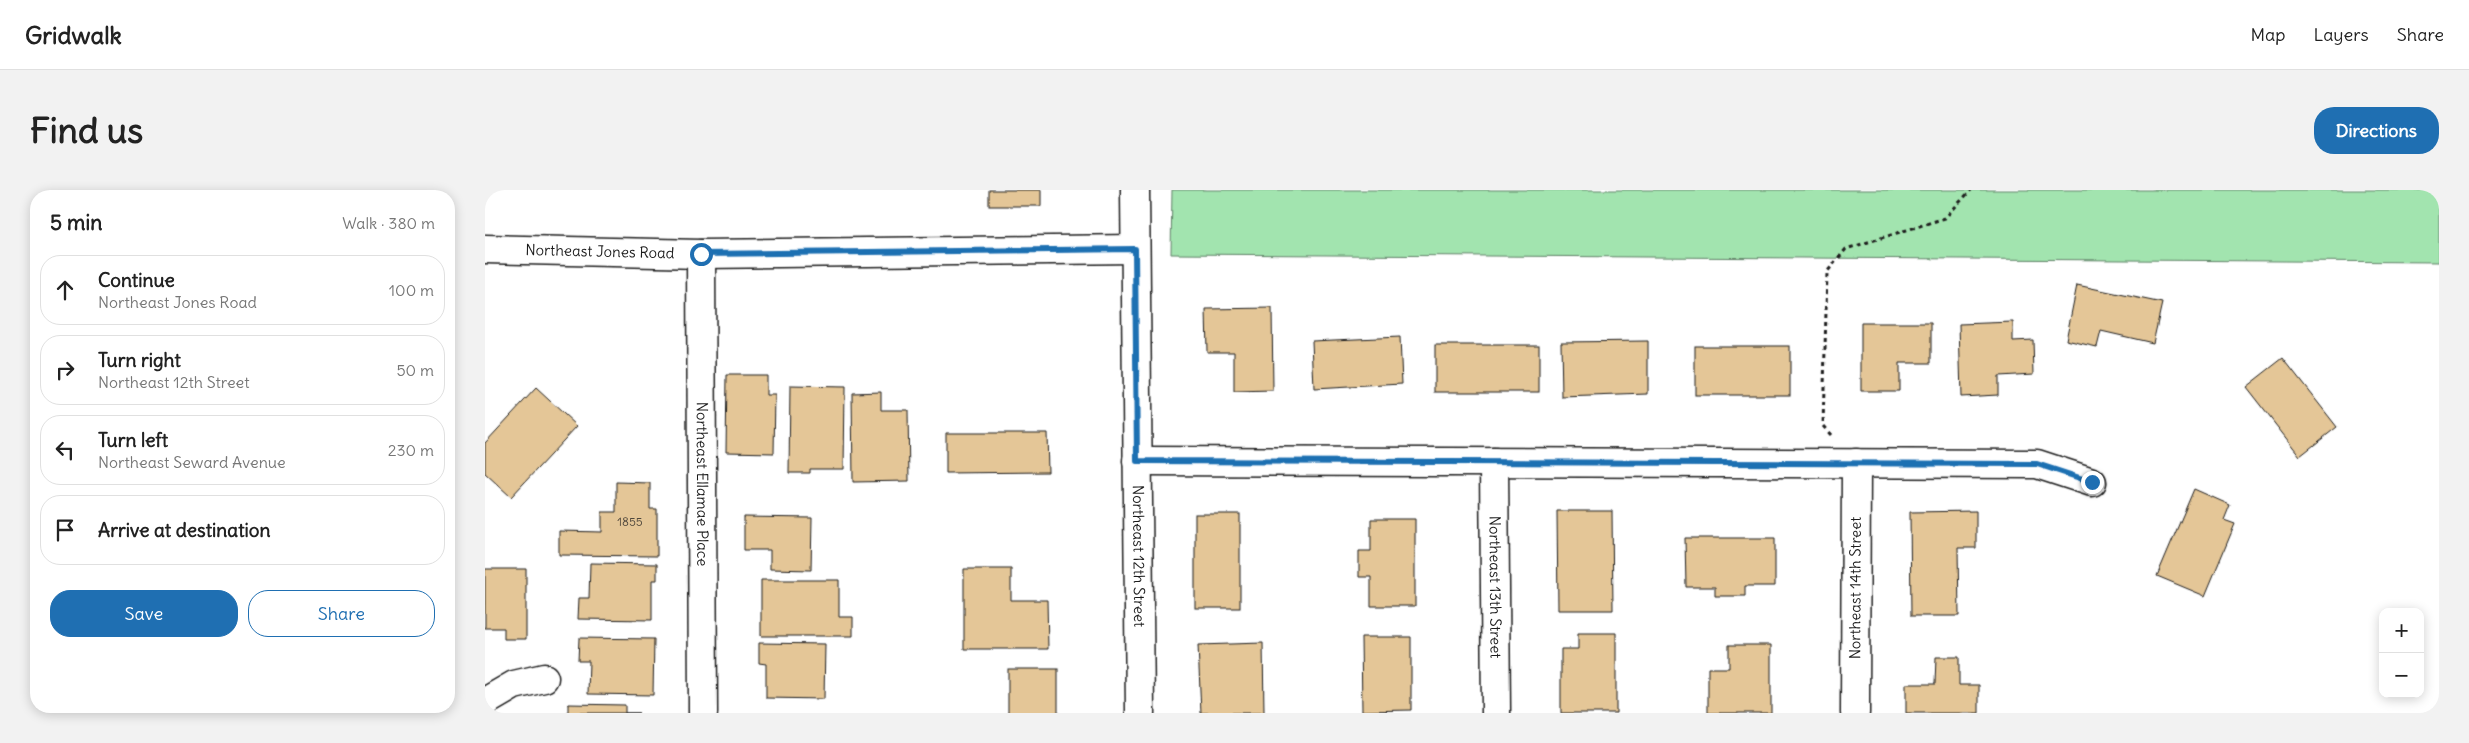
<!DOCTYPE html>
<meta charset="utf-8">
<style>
:root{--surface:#fff;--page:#f2f2f2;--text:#222;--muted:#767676;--line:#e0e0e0;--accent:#1f6fb2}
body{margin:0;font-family:Delius,sans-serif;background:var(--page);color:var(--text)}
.controls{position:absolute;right:15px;bottom:15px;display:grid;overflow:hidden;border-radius:10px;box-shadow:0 2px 12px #0003}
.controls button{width:45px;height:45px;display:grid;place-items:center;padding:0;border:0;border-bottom:1px solid var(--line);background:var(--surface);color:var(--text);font:25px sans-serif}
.stop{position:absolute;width:15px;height:15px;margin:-11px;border:4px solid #1f6fb2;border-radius:50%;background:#fff}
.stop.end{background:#1f6fb2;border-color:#fff;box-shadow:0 1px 5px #0008}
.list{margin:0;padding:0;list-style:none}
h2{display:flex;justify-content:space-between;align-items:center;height:65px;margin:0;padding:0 20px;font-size:21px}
h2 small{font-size:16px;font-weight:400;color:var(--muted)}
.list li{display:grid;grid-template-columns:32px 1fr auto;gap:15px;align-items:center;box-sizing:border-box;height:70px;margin:0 10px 10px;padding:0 10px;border:1px solid var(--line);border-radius:20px}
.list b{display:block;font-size:19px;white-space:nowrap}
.list p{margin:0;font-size:16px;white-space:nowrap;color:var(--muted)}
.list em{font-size:16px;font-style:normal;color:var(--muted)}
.actions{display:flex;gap:10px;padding:15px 20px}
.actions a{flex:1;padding:11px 0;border:1px solid var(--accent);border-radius:20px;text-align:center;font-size:18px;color:var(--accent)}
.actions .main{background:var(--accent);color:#fff}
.icon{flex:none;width:28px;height:28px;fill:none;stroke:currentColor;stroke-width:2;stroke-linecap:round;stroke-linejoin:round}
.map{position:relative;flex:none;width:1954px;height:523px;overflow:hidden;border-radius:20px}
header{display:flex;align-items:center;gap:30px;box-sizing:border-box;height:70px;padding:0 25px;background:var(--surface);border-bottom:1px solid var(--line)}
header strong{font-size:24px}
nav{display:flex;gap:28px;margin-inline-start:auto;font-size:18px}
.intro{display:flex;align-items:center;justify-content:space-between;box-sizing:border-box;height:120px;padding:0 30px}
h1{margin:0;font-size:35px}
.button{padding:12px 22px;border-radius:20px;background:var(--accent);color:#fff;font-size:18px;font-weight:700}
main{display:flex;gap:30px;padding:0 30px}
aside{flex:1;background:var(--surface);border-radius:20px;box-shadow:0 2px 12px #0003}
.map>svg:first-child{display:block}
.green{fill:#a2e4af;stroke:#5f8066}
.building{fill:#e4c697;stroke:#1c1c1c}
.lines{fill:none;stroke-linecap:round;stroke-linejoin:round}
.minor-casing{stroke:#1c1c1c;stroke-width:31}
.path{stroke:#1c1c1c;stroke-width:3;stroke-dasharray:4 4;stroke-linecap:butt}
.minor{stroke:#fff;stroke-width:28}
.route{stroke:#1f6fb2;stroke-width:6}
.labels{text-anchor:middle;stroke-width:4;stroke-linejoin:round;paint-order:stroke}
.number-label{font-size:12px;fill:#4e463b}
.street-label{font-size:15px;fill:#1c1c1c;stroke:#fff}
</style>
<header>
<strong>Gridwalk</strong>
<nav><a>Map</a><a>Layers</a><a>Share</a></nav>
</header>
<div class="intro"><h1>Find us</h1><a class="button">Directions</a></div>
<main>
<aside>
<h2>5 min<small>Walk · 380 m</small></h2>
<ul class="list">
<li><svg class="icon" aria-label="ahead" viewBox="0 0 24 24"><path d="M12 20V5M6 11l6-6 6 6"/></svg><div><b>Continue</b><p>Northeast Jones Road</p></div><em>100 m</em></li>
<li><svg class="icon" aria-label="right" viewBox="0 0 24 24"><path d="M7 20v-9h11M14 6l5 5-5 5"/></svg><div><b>Turn right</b><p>Northeast 12th Street</p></div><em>50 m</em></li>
<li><svg class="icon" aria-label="left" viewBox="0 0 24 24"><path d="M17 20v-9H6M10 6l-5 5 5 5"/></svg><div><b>Turn left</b><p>Northeast Seward Avenue</p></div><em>230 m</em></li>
<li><svg class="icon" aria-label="arrive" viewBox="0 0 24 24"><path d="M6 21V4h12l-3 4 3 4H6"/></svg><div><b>Arrive at destination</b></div></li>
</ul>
<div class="actions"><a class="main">Save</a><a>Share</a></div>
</aside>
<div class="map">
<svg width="1954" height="523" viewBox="0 0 1954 523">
<rect width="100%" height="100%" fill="#fff"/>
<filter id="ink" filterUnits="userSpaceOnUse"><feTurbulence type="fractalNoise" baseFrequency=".02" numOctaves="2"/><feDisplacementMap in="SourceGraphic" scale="10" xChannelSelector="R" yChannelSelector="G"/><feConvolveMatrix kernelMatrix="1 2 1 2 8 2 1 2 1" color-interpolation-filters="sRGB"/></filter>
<g filter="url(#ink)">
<polygon class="green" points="687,0 1954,0 1954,72 686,64"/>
<g class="building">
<rect x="504" y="0" width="52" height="16"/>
<polygon points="1592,95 1677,113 1668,153 1616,141 1612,157 1581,150"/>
<polygon points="787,118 788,201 749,202 749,162 722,162 721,119"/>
<polygon points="1528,132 1528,151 1548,150 1549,184 1513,186 1513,205 1476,207 1474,134"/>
<polygon points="1376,133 1446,133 1446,173 1414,173 1414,201 1376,201"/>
<polygon points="915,147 917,194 829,199 827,151"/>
<polygon points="1163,151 1163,204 1077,207 1076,152"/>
<rect x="950" y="155" width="104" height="47"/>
<rect x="1210" y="156" width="95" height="49"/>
<polygon points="1798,168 1852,237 1815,266 1761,197"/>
<polygon points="242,185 281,185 281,205 290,205 289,263 241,262"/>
<polygon points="305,196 360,197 359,279 325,279 325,283 304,283"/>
<polygon points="51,198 92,236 26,307 0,283 0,253"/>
<polygon points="396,202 396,220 423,220 424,291 368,292 367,203"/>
<polygon points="461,243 562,243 563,282 461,283"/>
<polygon points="131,292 165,293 165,319 172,319 172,366 74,365 74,341 117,342 117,322 131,322"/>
<polygon points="1709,299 1745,315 1739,330 1750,334 1720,406 1672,386"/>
<polygon points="1072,321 1127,321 1128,420 1073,420"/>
<polygon points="1491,321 1491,358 1473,358 1474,426 1426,426 1425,322"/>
<rect x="710" y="324" width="45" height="94"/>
<polygon points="259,327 327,328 326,380 285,379 285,360 259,360"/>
<polygon points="886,329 930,329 930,416 886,416 886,387 874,387 874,361 886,361"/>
<polygon points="1200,348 1290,348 1290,396 1260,396 1260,406 1230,406 1230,397 1201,397"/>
<polygon points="105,373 172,374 172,390 167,390 167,430 93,429 94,408 104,408"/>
<polygon points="0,379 41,379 41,449 19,449 19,438 0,438"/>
<polygon points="479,379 526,379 526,410 562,410 563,459 479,459"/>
<polygon points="276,390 354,390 354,427 368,427 368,446 276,446"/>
<polygon points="1093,443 1131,443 1131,523 1076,523 1076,459 1093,459"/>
<polygon points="876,447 926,447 926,520 877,521"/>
<polygon points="94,448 169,449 168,505 103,504 104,471 93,471"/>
<polygon points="274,453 340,454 339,509 281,508 281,474 274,473"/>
<polygon points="778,453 779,523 716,523 713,455"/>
<polygon points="1244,455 1286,455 1286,523 1223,523 1223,478 1244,478"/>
<polygon points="1451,467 1474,467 1474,495 1494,495 1494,523 1421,523 1421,494 1450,494"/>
<rect x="523" y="479" width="50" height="44"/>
<polygon points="83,514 140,515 140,523 154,523 83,523"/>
</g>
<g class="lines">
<defs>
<g id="minor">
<path id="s1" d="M650,0L655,523"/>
<path id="s2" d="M0,59L216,64L650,59"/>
<path id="s3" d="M216,64L218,523"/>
<polyline points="652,271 1552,274 1607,292"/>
<path id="s4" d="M1009,272L1011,523"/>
<polyline points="0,512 29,495 59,488"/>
<path id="s5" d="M1370,523L1371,273"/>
</g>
</defs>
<use href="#minor" class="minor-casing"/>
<polyline class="path" points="1346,245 1338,236 1342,82 1361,59 1460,28 1486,0"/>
<use href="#minor" class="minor"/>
</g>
</g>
<g class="lines" filter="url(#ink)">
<polyline class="route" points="216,64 650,59 652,271 1552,274 1607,292"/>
</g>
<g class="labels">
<g class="number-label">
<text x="145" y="336">1855</text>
</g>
<g class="street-label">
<text dy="5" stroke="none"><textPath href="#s2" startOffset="115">Northeast Jones Road</textPath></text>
<text dy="5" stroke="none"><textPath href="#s3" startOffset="230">Northeast Ellamae Place</textPath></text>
<text dy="5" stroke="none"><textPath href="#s1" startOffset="366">Northeast 12th Street</textPath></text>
<text dy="5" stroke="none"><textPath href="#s4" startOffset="125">Northeast 13th Street</textPath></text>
<text dy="5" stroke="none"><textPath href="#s5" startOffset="125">Northeast 14th Street</textPath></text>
</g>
</g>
</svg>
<div class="controls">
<button>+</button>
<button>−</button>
</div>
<div class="stop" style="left:216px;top:64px"></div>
<div class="stop end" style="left:1607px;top:292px"></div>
</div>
</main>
